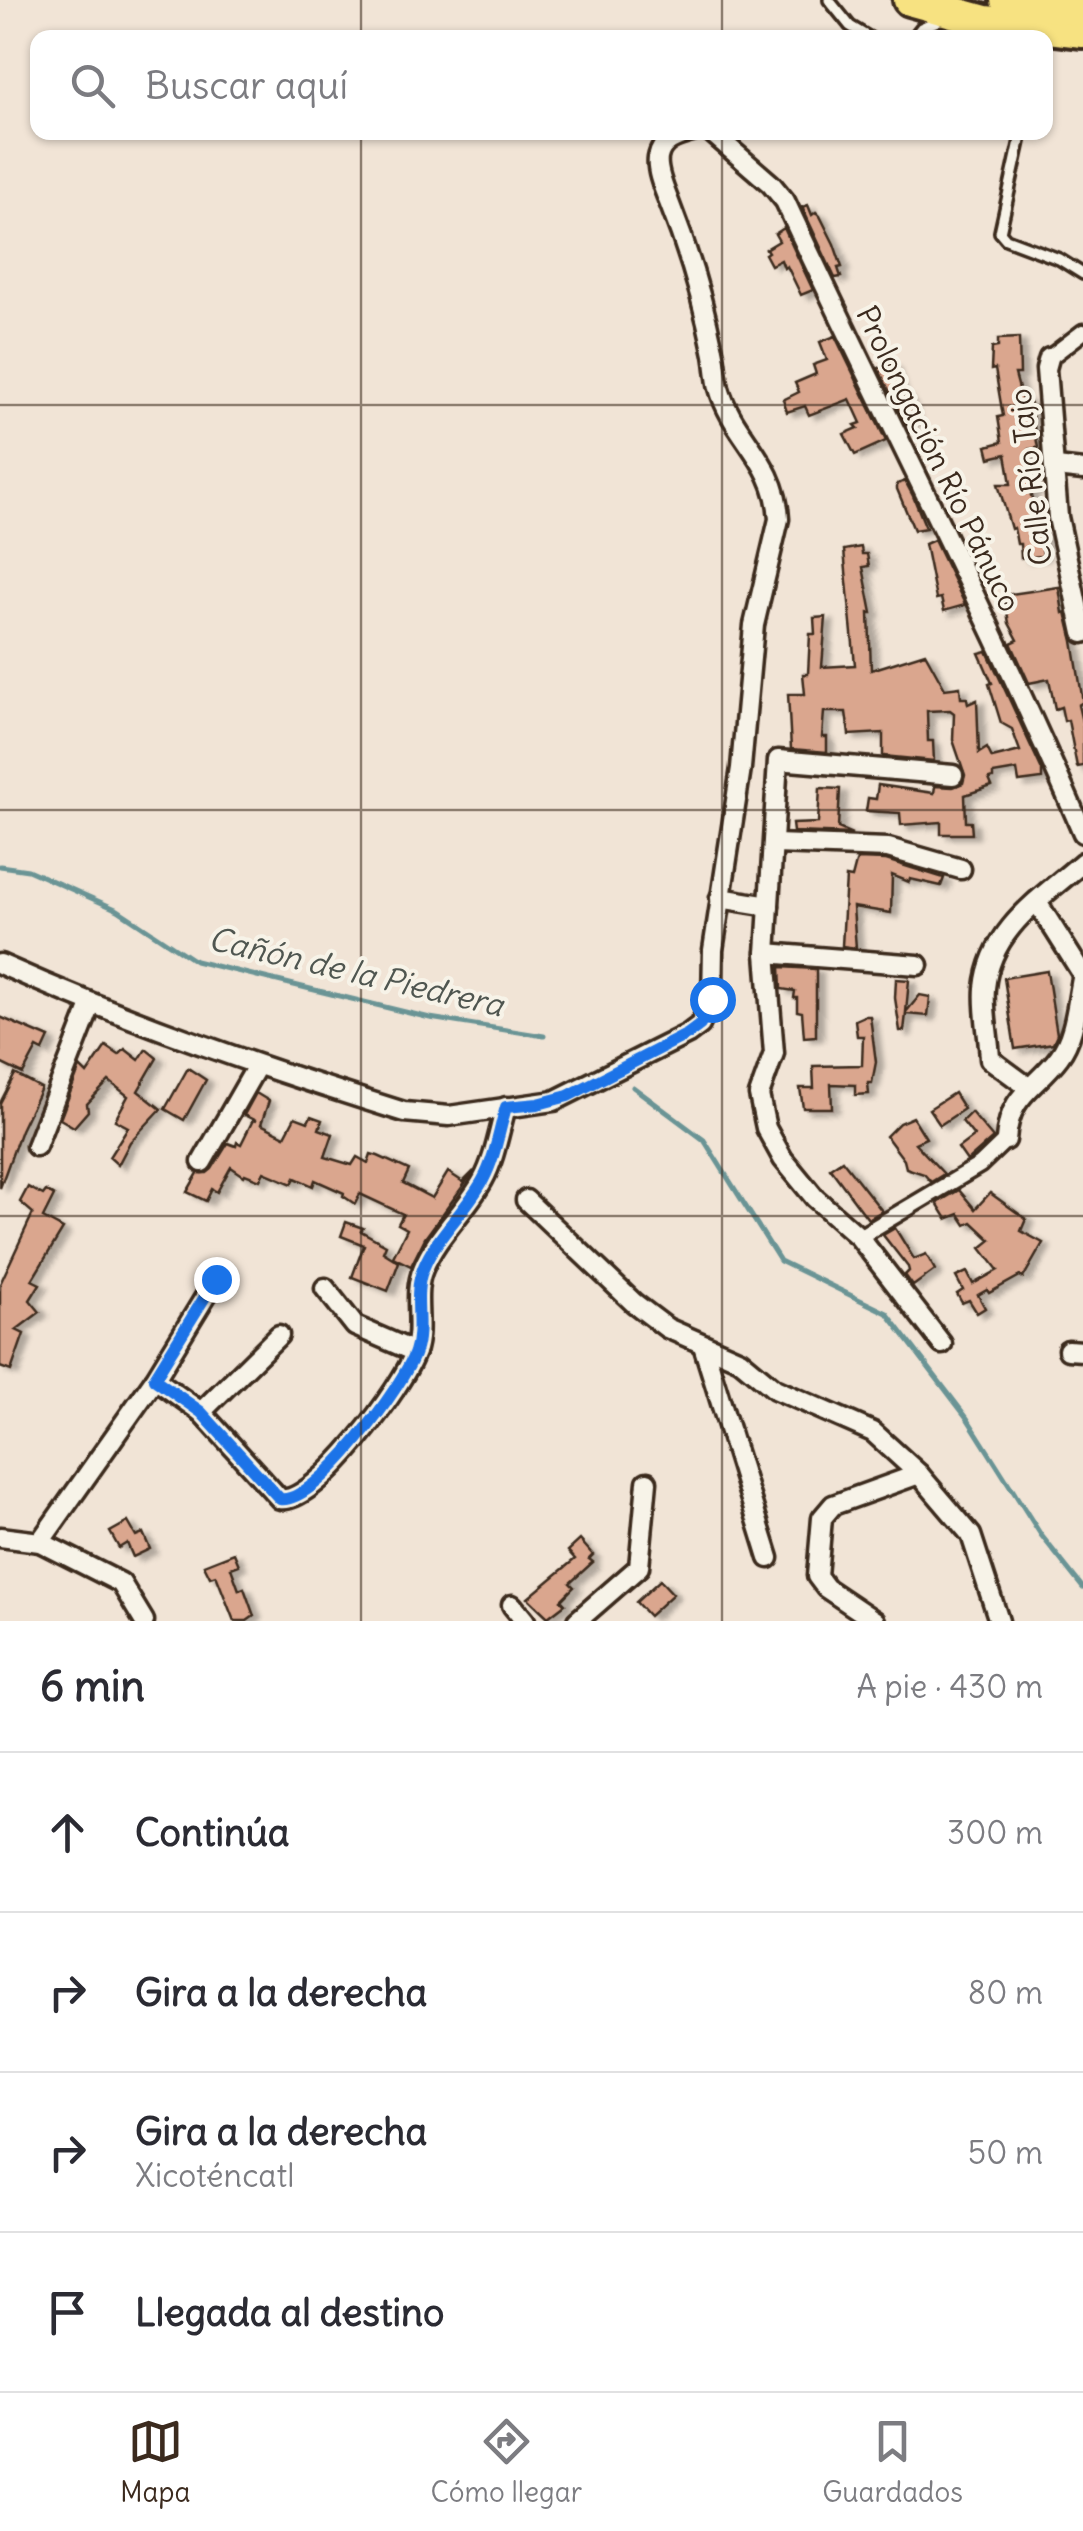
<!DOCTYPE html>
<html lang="es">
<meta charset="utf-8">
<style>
:root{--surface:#fff;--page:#f7f7f7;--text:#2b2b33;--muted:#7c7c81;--line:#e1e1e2;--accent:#3b2a1e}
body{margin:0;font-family:Delius,sans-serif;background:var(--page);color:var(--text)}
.stop{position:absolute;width:30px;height:30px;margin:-22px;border:8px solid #1a73e8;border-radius:50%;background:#fff}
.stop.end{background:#1a73e8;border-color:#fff;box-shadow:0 2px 10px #0008}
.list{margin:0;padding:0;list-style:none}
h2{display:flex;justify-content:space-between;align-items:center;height:130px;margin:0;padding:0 40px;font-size:42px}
h2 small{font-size:32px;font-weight:400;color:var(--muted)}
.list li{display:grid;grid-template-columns:65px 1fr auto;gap:30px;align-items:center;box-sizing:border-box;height:160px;padding:0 40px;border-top:2px solid var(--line)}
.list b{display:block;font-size:38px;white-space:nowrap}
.list p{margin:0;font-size:32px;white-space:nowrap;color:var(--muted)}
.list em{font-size:32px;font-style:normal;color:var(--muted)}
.icon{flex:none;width:55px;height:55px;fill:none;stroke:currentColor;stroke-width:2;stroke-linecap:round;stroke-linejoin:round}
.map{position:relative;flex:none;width:1083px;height:1621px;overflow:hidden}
.search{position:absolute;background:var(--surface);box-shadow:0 2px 8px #0004;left:30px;right:30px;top:30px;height:110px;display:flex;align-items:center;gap:25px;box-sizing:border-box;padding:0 35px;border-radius:20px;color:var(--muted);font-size:38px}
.sheet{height:770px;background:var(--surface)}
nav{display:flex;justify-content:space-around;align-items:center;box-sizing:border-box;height:140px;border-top:2px solid var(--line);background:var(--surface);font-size:28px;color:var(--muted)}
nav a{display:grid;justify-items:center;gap:5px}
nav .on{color:var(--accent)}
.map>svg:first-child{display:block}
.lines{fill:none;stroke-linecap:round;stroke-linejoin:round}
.stream{stroke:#6a9495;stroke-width:5}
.building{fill:#daa68e;stroke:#3b2a1e;stroke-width:2.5;filter:url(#shadow)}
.service-casing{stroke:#3b2a1e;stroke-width:16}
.pedestrian-casing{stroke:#3b2a1e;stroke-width:21}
.minor-casing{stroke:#3b2a1e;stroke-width:25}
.trunk-casing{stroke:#3b2a1e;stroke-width:38}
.service{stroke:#f7f3e8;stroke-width:9}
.pedestrian{stroke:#f7f3e8;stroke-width:14}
.minor{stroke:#f7f3e8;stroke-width:18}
.trunk{stroke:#f7e281;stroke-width:30}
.route{stroke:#1a73e8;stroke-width:12}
.grid{fill:none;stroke:#3b2a1e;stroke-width:2.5;stroke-opacity:0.55}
.labels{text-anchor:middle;stroke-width:8;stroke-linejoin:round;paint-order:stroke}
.street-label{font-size:30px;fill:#3b2a1e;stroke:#f7f3e8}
.water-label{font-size:32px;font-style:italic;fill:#4f5650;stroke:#f7f3e8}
</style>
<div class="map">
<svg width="1083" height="1621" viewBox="0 0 1083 1621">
<defs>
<filter id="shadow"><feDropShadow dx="7" dy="4" stdDeviation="2.5" flood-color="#0004"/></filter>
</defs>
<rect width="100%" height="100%" fill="#f1e4d6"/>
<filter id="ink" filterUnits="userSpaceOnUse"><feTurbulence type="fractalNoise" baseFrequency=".01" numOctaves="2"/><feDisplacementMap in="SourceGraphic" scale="20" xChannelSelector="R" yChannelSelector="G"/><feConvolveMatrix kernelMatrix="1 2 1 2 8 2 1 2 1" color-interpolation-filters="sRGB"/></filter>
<g filter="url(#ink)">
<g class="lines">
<g class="stream">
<polyline points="0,866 28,870 118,910 195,961 430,1018 544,1036"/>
<polyline points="633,1087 704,1140 780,1261 887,1313 967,1418 1041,1535 1083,1588"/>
</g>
</g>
<g class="building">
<polygon points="808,205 812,215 816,212 820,216 834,244 842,267 838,268 841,277 835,278 802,207"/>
<polygon points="784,228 813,290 801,295 787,266 784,268 781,260 771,265 765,254 768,252 766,249 779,241 775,234"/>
<polygon points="835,336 886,441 855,455 844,434 858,428 855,425 861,423 850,399 809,415 805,406 787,412 783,400 799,392 795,383 816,374 813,365 827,360 820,342"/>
<polygon points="1019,338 1020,374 1015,374 1022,400 1029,399 1038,448 1029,449 1035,490 1030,491 1039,532 1043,531 1045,543 1042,544 1043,556 1021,558 1020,544 1017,544 1014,528 1011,529 998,484 1011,484 1006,454 990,458 987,446 1002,442 998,417 1003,416 995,369 991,370 992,348 998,347 998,339"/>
<polygon points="893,364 903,396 906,394 916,420 906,425 878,368"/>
<polygon points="905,481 913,496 926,528 914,530 897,489 897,484"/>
<polygon points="934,540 963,600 965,605 944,611 941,598 936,599 925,544"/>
<polygon points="861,547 862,554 867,554 869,566 863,567 872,613 869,613 871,670 925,653 945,689 960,687 961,698 967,698 968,704 977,700 979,753 987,748 992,758 1020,751 1012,729 1001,723 989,684 992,683 979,653 987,651 1042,770 1042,779 1019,782 1017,770 993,774 993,778 989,779 992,786 965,795 966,822 971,822 972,834 941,834 941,822 901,825 900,813 866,811 868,798 876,799 878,785 934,793 935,786 953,787 963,783 965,775 953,740 954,713 950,710 927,711 928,741 933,741 934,761 883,756 883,733 849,735 846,712 824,712 822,737 827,737 827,752 791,749 788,694 805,694 803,674 808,674 810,634 815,634 814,618 826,617 822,667 855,665 844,550"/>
<polygon points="1059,587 1063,613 1066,612 1073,641 1083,702 1078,705 1083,726 1083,766 1077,767 1068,720 1064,721 1061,707 1055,709 1049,679 1029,683 1011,643 1018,640 1009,623 1004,595"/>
<polygon points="820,788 840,789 838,828 852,834 793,832 792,824 818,823"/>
<polygon points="857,859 886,860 944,878 941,886 910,879 909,882 892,875 891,913 853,907 856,948 842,946 846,877 852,878"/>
<polygon points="780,967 816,969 816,1036 804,1037 802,1012 797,1011 797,998 794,998 795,991 781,989"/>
<polygon points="1047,971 1057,1034 1053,1043 1015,1049 1004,978"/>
<polygon points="896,979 909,980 906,1012 920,995 930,997 928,1016 906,1014 904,1031 900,1031 895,998"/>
<polygon points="864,1016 870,1016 876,1062 872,1083 868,1083 869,1094 855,1095 855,1085 831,1084 832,1108 803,1108 800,1088 814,1088 813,1066 862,1065 863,1036 857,1036 855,1020"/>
<polygon points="0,1017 49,1038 43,1051 37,1048 23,1074 0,1063"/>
<polygon points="106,1046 119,1055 125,1049 139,1060 146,1049 157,1058 138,1091 161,1109 130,1142 118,1165 109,1157 128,1127 115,1120 128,1096 109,1081 87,1104 88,1111 74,1127 60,1119 80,1067 87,1074"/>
<polygon points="188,1068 206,1080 184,1120 165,1109"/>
<polygon points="15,1074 41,1088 21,1130 0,1188 0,1103"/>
<polygon points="256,1093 269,1101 261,1124 285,1136 295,1117 308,1122 311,1116 322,1120 319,1129 333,1134 325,1157 352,1165 357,1157 368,1163 371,1154 378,1156 409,1170 403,1183 432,1198 448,1172 463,1182 474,1171 425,1238 411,1266 393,1257 407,1229 398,1224 403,1214 360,1194 355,1204 343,1196 344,1193 315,1180 313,1186 295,1178 292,1184 264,1172 260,1180 245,1174 244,1176 231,1167 217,1192 212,1189 206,1201 187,1192 198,1173 207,1173 212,1169 228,1143 236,1146 237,1142 241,1144 253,1120 256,1121 244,1115"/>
<polygon points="954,1093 964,1109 940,1125 929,1109"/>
<polygon points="971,1112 993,1138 967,1161 958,1148 974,1136 962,1121"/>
<polygon points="913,1117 926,1138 915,1143 944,1174 931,1182 924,1174 906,1168 904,1160 886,1136 899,1123"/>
<polygon points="842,1160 882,1211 868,1219 830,1168"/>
<polygon points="28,1187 43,1195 46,1191 54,1196 43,1218 63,1229 32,1280 40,1284 30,1300 40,1312 16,1330 24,1334 11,1371 0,1367 0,1284 33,1213 20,1202"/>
<polygon points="959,1190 975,1209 990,1193 1026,1219 1021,1231 1043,1243 1023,1278 1020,1276 989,1293 987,1290 978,1295 985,1308 977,1313 969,1300 962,1303 957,1294 963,1290 956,1277 967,1272 973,1284 998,1270 981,1248 991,1240 972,1222 966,1225 959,1214 947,1219 937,1203"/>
<polygon points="346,1222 363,1228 361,1231 386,1245 383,1252 399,1262 388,1291 352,1277 364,1245 341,1236"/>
<polygon points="895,1228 914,1259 926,1254 935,1270 913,1286 905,1275 909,1271 908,1267 883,1235"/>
<polygon points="128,1522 136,1536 143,1533 150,1549 133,1557 127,1543 119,1548 110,1532"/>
<polygon points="580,1540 593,1555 589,1559 593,1562 570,1583 574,1587 561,1600 565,1604 548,1617 528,1598 575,1559 568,1551"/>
<polygon points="234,1553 239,1565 231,1568 239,1590 244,1588 254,1616 247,1621 234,1621 216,1575 210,1577 204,1565"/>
<polygon points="660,1580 673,1594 649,1616 636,1602"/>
</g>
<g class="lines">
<defs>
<g id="service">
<polyline points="829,0 850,26 870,38"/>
<polyline points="913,38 921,28 944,18"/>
<polyline points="1022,132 1000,232 1006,239 1059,259 1083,274"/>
</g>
<g id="pedestrian">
<polyline points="1049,358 1083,332"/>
<polyline points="859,1237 980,1165 1006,1140"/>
</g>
<g id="minor">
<path d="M711,132L771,184L785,201C883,412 991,619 1083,833"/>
<polyline points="1049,358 1046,369 1058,517 1083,633"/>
<polyline points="1056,467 1083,470"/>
<polyline points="775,844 888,848 961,869"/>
<polyline points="720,898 769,906"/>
<polyline points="1037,902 1083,975"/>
<polyline points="766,953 918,965"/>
<path d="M0,964C132,1023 266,1069 404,1112L449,1116L554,1101L688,1034L700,1025L712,999L713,950L741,768L754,625L779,519C776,460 733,438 719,388C716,376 716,362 713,350C703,300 688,250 669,202C664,189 656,171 658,158C661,140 678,136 692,132"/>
<path d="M1028,1087L990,1059C989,1036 983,1011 985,988C991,928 1041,899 1083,862"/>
<path d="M1006,1140C1009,1094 1035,1089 1059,1057C1076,1035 1077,1000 1083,974"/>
<polyline points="36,1146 91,1005"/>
<polyline points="202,1162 257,1066"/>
<polyline points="526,1200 634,1303 667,1328 740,1360 775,1389 873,1432 919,1474 971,1535 999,1621"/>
<polyline points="325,1288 355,1326 415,1352"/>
<polyline points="942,1344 859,1237 815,1198 783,1159 766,1128 759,1095 774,1053 766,953 778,760 953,775"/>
<polyline points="703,1345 769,1558"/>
<polyline points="1068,1350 1083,1351"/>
<path d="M155,1379L201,1412L280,1499C316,1505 404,1385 415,1352C424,1326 412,1295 423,1269C436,1236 466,1211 483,1180C495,1158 499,1131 506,1107"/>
<polyline points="201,1412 279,1335"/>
<polyline points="0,1537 40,1542 121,1583 144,1621"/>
<polyline points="40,1542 155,1379 216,1279"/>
<polyline points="512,1605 525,1621"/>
<polyline points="577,1621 639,1567 647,1482"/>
<polyline points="875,1621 826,1588 817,1576 822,1518 833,1505 919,1474"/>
</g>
<g id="trunk">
<polyline points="909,0 985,21 1083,32"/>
<polyline points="1006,0 1083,11"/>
</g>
</defs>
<use href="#service" class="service-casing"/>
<use href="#pedestrian" class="pedestrian-casing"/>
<use href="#minor" class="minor-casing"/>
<use href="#trunk" class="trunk-casing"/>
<use href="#service" class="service"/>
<use href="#pedestrian" class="pedestrian"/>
<use href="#minor" class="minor"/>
<use href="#trunk" class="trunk"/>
</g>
</g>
<g class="lines" filter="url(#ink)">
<path class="route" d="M216,1279L154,1379L201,1412L280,1499C316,1505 404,1385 415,1352C424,1326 412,1295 423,1269C436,1236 466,1211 483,1180C495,1158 499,1131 506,1107L538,1104L568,1096L688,1034L700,1025L712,999"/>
</g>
<path class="grid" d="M361,0V38M722,0V38M361,132V1621M722,132V1621M0,405H1083M0,810H1083M0,1216H1083"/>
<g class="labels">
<g class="street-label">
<text transform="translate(938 459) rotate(64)" y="10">Prolongación Río Pánuco</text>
<text transform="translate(1031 477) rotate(-97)" y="10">Calle Río Tajo</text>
</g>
<g class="water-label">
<text transform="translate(356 972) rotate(13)" y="11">Cañón de la Piedrera</text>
</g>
</g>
</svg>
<div class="stop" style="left:712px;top:999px"></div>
<div class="stop end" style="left:216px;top:1279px"></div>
<div class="search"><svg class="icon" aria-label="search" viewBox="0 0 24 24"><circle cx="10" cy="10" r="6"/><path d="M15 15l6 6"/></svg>Buscar aquí</div>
</div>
<section class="sheet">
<h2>6 min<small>A pie · 430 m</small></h2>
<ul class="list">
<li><svg class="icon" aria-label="ahead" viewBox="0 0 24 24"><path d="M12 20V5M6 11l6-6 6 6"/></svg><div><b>Continúa</b></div><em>300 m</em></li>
<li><svg class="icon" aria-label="right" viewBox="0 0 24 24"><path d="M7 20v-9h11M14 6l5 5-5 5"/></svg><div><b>Gira a la derecha</b></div><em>80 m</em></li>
<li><svg class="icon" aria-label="right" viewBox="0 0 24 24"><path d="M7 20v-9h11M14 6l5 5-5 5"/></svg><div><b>Gira a la derecha</b><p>Xicoténcatl</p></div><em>50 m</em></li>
<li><svg class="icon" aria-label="arrive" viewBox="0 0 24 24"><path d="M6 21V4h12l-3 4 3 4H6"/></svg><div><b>Llegada al destino</b></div></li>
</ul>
</section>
<nav>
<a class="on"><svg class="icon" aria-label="map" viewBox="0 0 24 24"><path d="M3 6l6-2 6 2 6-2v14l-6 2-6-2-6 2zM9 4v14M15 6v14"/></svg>Mapa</a>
<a><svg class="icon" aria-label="directions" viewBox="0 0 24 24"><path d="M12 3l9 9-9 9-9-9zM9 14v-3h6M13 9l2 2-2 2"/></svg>Cómo llegar</a>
<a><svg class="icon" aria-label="saved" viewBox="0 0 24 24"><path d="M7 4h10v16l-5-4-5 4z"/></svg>Guardados</a>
</nav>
